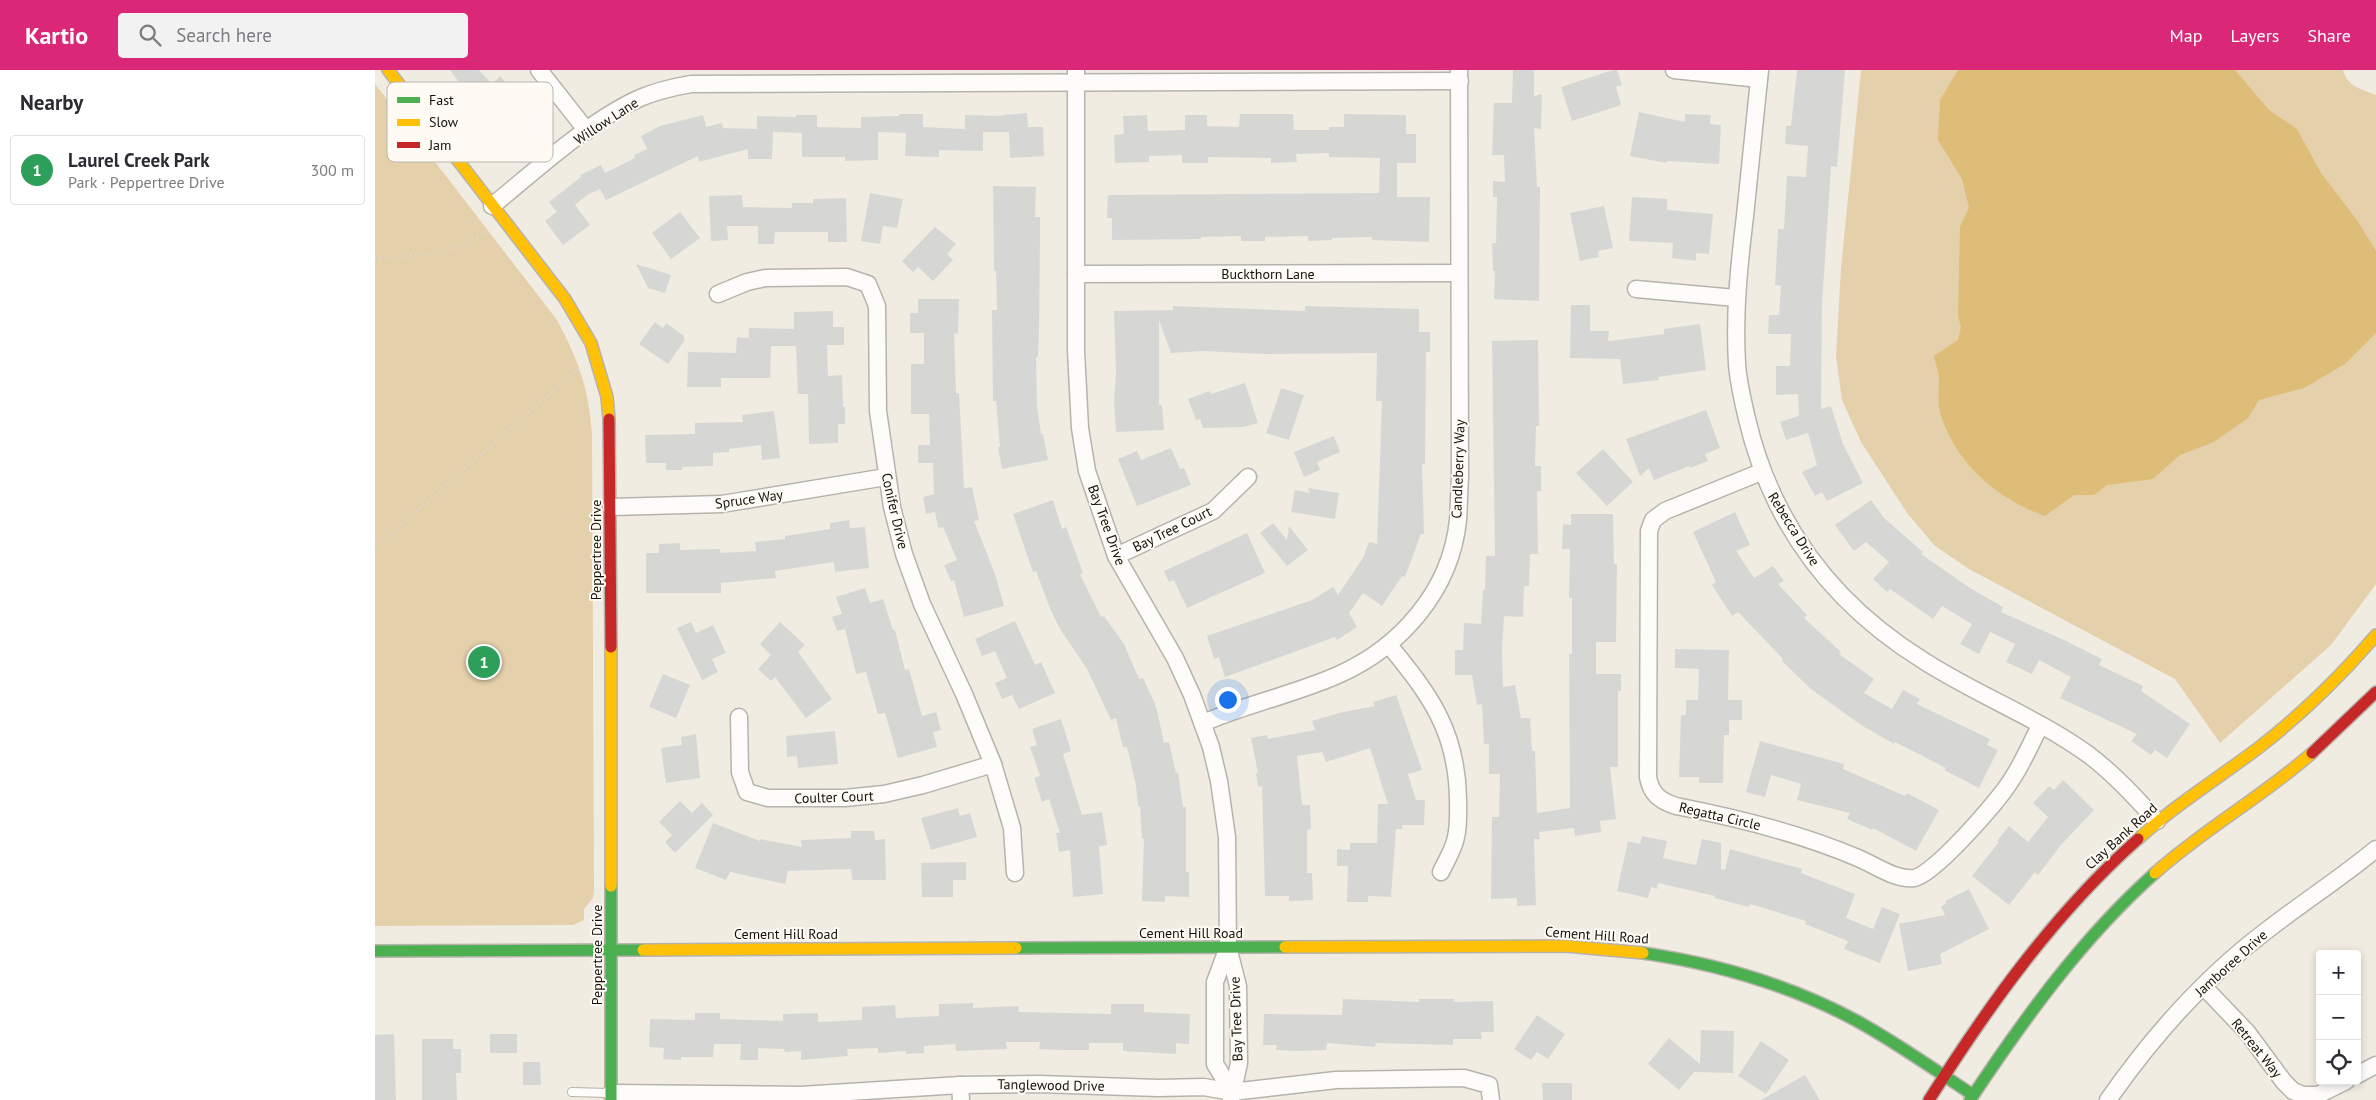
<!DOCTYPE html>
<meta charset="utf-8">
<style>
:root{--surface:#fff;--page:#f2f2f3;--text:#2b2b33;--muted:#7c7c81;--line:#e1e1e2;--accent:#db2777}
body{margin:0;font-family:"PT Sans",sans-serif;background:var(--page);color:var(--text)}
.controls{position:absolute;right:15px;bottom:15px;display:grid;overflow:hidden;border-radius:5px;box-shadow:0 2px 8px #0003}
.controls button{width:45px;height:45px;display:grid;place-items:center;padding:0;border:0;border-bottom:1px solid var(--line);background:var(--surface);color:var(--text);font:25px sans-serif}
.you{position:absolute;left:852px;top:629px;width:18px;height:18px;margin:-12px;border:4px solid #fff;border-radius:50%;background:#1a73e8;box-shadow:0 0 0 8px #1a73e833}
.badge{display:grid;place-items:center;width:32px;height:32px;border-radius:50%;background:var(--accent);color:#fff;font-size:16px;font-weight:700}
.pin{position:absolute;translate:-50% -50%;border:2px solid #fff;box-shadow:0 1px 5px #0006}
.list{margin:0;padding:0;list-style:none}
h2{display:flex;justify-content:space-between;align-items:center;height:65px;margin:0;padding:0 20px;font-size:21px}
h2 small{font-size:16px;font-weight:400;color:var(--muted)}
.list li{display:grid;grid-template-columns:32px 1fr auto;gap:15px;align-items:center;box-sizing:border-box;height:70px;margin:0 10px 10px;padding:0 10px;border:1px solid var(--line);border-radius:5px}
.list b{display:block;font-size:19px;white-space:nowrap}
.list p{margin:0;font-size:16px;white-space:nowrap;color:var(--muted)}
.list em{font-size:16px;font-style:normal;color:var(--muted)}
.icon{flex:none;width:28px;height:28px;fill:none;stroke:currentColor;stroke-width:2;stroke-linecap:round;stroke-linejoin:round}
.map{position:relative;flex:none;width:2001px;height:1030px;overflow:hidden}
header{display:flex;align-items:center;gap:30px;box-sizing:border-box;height:70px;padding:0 25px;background:var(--accent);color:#fff}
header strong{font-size:24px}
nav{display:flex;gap:28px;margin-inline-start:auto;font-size:18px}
.search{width:350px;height:45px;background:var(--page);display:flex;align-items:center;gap:12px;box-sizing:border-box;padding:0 18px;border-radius:5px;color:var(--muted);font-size:19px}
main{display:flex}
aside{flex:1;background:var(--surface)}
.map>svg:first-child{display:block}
.green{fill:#e4d0aa}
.water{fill:#debd78}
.building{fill:#d6d7d5}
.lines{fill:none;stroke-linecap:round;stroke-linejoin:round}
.lane-casing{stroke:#b7b3ac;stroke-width:10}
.street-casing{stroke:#b7b3ac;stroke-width:19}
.fast-casing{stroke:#b7b3ac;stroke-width:14}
.slow-casing{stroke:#b7b3ac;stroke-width:14}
.jam-casing{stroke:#b7b3ac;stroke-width:14}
.path{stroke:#dddbd9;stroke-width:3;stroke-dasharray:1 4;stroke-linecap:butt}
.lane{stroke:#fdfcfb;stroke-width:8}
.street{stroke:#fdfcfb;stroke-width:16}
.fast{stroke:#4caf50;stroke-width:11}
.slow{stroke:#ffc107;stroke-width:11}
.jam{stroke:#c62828;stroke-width:11}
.labels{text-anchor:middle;stroke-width:4;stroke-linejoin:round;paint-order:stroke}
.street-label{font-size:14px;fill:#14110b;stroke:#fffbf4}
.key{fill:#fffbf4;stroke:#b8b5ae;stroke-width:1}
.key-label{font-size:14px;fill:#14110b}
</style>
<header>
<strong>Kartio</strong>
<div class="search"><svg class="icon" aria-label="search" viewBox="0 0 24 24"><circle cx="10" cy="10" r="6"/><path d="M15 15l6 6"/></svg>Search here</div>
<nav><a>Map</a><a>Layers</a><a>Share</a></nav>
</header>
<main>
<aside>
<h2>Nearby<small></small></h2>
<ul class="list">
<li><span class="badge" style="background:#2e9e5b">1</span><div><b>Laurel Creek Park</b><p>Park · Peppertree Drive</p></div><em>300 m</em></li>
</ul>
</aside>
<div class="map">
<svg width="2001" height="1030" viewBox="0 0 2001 1030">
<rect width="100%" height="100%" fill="#f1ece2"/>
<g class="green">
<path d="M1486,0H1968C1972,17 1987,19 2001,25V514L1956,575L1845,673L1800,609L1594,499L1560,476L1532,443L1486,372L1467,330L1461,286L1466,198Z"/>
<path d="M0,14L182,250C203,289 214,319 217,364L219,820L218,828L209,839V850L198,855L0,856Z"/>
</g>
<path class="water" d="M1583,0H1860L1894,40L1922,59L1946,103L1982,150L2001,181V263L1970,294L1929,318L1884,330L1873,348L1839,372L1805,385L1778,409L1732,415L1719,425H1699L1670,446C1623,429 1583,396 1566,346C1562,333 1564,322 1564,309C1564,301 1560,293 1559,286L1583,270L1586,257L1583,246L1585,157L1594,138L1587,109L1563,70L1565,30Z"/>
<g class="building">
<polygon points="75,0 104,0 117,14 125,6 135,17 151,47 145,50 155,69 127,85 108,49 81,20 86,15"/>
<polygon points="1138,0 1159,0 1159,26 1167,24 1166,59 1159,58 1162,117 1165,117 1164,231 1119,229 1120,201 1118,201 1117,173 1121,173 1122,127 1118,127 1118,111 1130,112 1129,85 1117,85 1119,33 1137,33"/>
<polygon points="1238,0 1242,0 1247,15 1241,17 1246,35 1197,51 1186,17"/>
<polygon points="1422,0 1470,0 1462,97 1456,96 1447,235 1446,339 1456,336 1468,374 1488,413 1452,431 1447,422 1440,426 1427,402 1442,395 1433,363 1411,370 1405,352 1424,346 1423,324 1401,325 1401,296 1415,296 1416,264 1393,264 1394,245 1404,245 1406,216 1400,215 1401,198 1403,159 1409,159 1412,106 1431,107 1433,76 1410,74 1411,56 1416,56"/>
<polygon points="1264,42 1310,52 1310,44 1336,45 1335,54 1346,55 1344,94 1292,91 1291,93 1255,86"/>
<polygon points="652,43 653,57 668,57 669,86 635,88 634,62 608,62 608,81 564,80 564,87 530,86 531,63 503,62 503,90 470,91 470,87 427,87 427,63 398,62 397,89 373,89 373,79 324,92 323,86 231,130 225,119 212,125 200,135 215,155 188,175 170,151 182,142 174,132 206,107 205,105 226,95 230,103 260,88 259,85 272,79 266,66 285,56 328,45 331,57 347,53 348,58 382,59 382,46 421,47 421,45 442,45 442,57 486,58 486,47 524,46 524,44 548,44 548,57 590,59 590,45 628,46 628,45"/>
<polygon points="865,44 918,44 919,60 954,60 954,57 969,57 969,44 1031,45 1031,64 1041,64 1041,93 1022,93 1022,127 1055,127 1054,172 997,170 997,167 957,168 957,170 933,171 933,166 890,167 890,171 866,171 866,166 826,167 826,169 737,170 737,148 732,148 733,125 1004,123 1005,88 954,87 954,83 921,84 922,92 896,93 896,88 833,87 833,93 807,93 807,85 774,86 774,92 740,93 739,65 749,64 748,46 772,45 773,61 810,60 810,45 832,45 832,56 864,57"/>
<polygon points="618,116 661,117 660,147 665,147 665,169 664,262 663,287 661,287 662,336 666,364 668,364 673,390 627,399 623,377 625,377 621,331 618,331 617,240 622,240 621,201 619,201"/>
<polygon points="495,123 528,129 522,158 508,156 505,174 486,171"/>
<polygon points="367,125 368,137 417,138 417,133 438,133 438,129 471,128 472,172 453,172 453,162 400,162 399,174 383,174 383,156 352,156 353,170 336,171 334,126"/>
<polygon points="1257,127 1292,129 1292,140 1338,144 1334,184 1321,183 1321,191 1297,188 1298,173 1254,171"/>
<polygon points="1229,136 1238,178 1223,181 1224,187 1205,191 1195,143"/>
<polygon points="305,142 325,168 296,189 277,163"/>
<polygon points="560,157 581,174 572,184 578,190 558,211 543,197 538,202 527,191"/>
<polygon points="261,194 296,205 290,223 273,218"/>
<polygon points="543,229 584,229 583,264 579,263 581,323 584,323 589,418 597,417 604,450 599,451 620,504 629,536 589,547 579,510 576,511 569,495 582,490 568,457 563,458 560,442 551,444 548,427 559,424 558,393 543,393 543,375 555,375 554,344 536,344 536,294 549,294 549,263 535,263 535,243 543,243"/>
<polygon points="1196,235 1215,235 1215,261 1234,261 1233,271 1289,264 1289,259 1325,254 1331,300 1283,307 1284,310 1248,314 1245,289 1195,288"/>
<polygon points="798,236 930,241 930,236 1044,239 1044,262 1055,262 1055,282 1051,282 1050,394 1047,394 1049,464 1046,464 1030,507 1027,506 1007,536 988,523 974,543 982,557 962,570 960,567 850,607 844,587 839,589 832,566 937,530 958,517 963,525 988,488 994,472 1002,474 1007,331 1001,331 1002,283 889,284 828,281 796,283 784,250 784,335 787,335 789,360 741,362 739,331 741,305 739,241 798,240"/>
<polygon points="458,241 458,257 469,257 469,275 452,275 453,306 467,305 468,337 470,337 470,354 463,354 463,373 434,374 433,324 423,324 421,276 396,276 395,308 346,308 346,317 312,317 313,282 361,283 362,267 374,268 374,258 419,259 419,242"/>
<polygon points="280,252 288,258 291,253 309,266 309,271 293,294 264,274"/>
<polygon points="1163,270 1164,356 1161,356 1160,396 1166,396 1166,421 1162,421 1163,484 1155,484 1154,516 1149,516 1148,547 1129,546 1127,578 1128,617 1140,615 1146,648 1155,648 1157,681 1160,681 1162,743 1195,738 1194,584 1197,584 1197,528 1194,528 1195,479 1187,479 1188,454 1196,455 1196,444 1238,444 1239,494 1242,494 1241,572 1221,572 1221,604 1246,604 1246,621 1243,621 1243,697 1235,697 1241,749 1225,751 1226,762 1200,766 1199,758 1164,762 1165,769 1159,769 1161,835 1142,836 1142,828 1116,829 1117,747 1124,747 1125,704 1114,704 1114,674 1109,674 1107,634 1102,635 1097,605 1080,605 1080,580 1088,580 1089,553 1106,554 1108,520 1110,520 1111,486 1120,486 1117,271"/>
<polygon points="870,313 883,353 868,357 828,358 825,349 821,350 813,329 835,321 836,324"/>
<polygon points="906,318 929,325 914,370 891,363"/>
<polygon points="1331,340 1345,378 1330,384 1333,391 1315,398 1314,396 1279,410 1274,398 1265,406 1251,369"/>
<polygon points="399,341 405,388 387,390 386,375 354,379 354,382 338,383 338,396 307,397 307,400 291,400 291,393 271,393 270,365 320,364 320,353 368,352 367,345"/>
<polygon points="959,366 965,382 942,392 945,400 929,407 919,382"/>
<polygon points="796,378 805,399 809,398 816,415 762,436 743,389 762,381 766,390"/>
<polygon points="1228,379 1258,412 1232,436 1201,403"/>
<polygon points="933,418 964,423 960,449 916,442 920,420 935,423"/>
<polygon points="678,430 687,459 691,457 700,481 708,503 705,504 726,547 729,546 749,574 764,609 768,608 781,636 789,673 794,672 801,703 803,702 808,737 811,737 811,802 814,802 814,827 790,826 790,832 767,831 769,769 767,769 765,736 763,737 761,715 752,677 748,677 741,648 736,650 712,599 685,559 676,541 661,501 658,502 638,444"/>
<polygon points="1496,430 1509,448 1548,482 1546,484 1595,518 1628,537 1626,542 1689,570 1727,589 1724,595 1768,616 1766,621 1815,654 1792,688 1780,680 1776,685 1756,671 1762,664 1685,628 1696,607 1664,590 1657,604 1631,592 1640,574 1615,562 1604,584 1585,574 1597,554 1567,536 1558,549 1515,519 1512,522 1498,509 1514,492 1491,472 1479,481 1460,455"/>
<polygon points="1360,442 1375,475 1361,481 1379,508 1398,496 1409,511 1403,514 1432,545 1429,548 1466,582 1464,584 1499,609 1489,623 1517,639 1528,620 1545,629 1542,634 1615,669 1612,675 1623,680 1604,718 1569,700 1571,698 1520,672 1519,674 1486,655 1436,619 1407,591 1408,589 1363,542 1357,546 1337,515 1341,512 1318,462"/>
<polygon points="474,450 475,458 490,457 494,498 460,502 459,492 400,501 401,508 346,513 346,523 271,523 271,483 284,483 284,474 305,473 305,480 345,479 345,483 381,481 380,472 410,469 410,466 455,459 455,453"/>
<polygon points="898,453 912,470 914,456 933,480 912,496 885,463"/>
<polygon points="872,463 890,503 812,538 799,510 794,512 789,501"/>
<polygon points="490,518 495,533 508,529 518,560 520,560 530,600 534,599 547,646 561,642 566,660 558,662 562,677 523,688 510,643 503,644 491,602 481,604 470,559 462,561 457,547 467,544 461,527"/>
<polygon points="640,551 660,595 666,592 680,623 644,639 637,625 627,629 620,613 632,608 620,581 607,586 600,569"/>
<polygon points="316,552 321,563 338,555 351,583 337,589 343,602 327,610 302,558"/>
<polygon points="405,552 430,575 423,582 457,629 431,648 400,607 396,611 383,599 396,585 385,574"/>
<polygon points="1300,579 1354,580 1353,630 1367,630 1367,650 1354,650 1354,665 1349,665 1348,713 1324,713 1324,707 1304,707 1306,645 1311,645 1311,630 1323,630 1324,599 1300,598"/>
<polygon points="288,604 315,615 301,648 274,637"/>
<polygon points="1021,625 1047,700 1033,704 1041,730 1050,730 1049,755 1027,755 1027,759 1021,759 1016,827 993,826 993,832 972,832 973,796 962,796 962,779 975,780 975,773 1002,773 1003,734 1013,734 995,678 951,692 947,682 922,686 927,735 935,735 936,759 932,760 932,803 937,803 938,830 914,831 914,826 890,826 887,716 883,717 881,703 883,703 876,668 892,665 893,669 940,660 937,651 964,643 1000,636 998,632"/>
<polygon points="686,649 696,681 688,684 707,745 727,742 732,775 724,776 728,824 698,827 695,780 684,782 681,763 685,763 674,729 667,732 659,708 665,706 655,677 662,675 657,659"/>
<polygon points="460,661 463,694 423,698 422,686 412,687 411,666"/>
<polygon points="321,664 325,708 291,713 286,678 307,675 306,667"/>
<polygon points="1385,671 1469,694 1468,699 1530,726 1532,723 1564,740 1541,781 1498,758 1497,760 1472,749 1475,743 1422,730 1426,714 1396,705 1390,727 1371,722"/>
<polygon points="1688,710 1719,740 1686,775 1663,805 1660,802 1634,835 1597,806 1624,772 1622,771 1634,756 1653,772 1673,747 1658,733 1674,716 1679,720"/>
<polygon points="305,731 317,743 327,733 338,745 300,783 290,772 297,765 284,752"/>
<polygon points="583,738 585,746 595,743 602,767 556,780 546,748"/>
<polygon points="338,753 385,771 385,769 427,777 426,770 476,768 476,761 499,761 500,770 510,769 511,810 477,810 476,799 413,801 410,814 355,802 351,810 320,798"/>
<polygon points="1267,766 1292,771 1288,788 1321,795 1327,769 1346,773 1346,799 1350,800 1355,779 1427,799 1426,803 1480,824 1471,848 1498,859 1507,837 1525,844 1505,893 1469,879 1473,871 1430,854 1431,851 1375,834 1374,837 1339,828 1340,826 1283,813 1282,819 1276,817 1273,828 1242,821 1253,771 1265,774"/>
<polygon points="591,792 591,810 578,810 578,827 547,827 546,793"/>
<polygon points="1594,819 1614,859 1565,884 1567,894 1533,901 1524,854 1570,845 1566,836 1571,834 1570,831"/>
<polygon points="968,929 1044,932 1044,929 1079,929 1079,932 1118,931 1119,962 1106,962 1107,969 1078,969 1078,975 1001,973 1000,977 952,973 951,980 920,981 901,980 902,975 888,975 889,944 967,945"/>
<polygon points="598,933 598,938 643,936 644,942 736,944 736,934 769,934 769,942 815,944 814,974 801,973 801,984 748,981 748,973 714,973 714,980 684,980 664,979 665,972 631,972 632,979 581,981 580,974 549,976 549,983 531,984 531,981 503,983 503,978 472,979 473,986 426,990 426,981 410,982 409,979 383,978 383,990 365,990 366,974 339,974 338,987 306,987 306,990 288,989 289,978 274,977 275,949 320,950 320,943 345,943 345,949 408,951 408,944 443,943 443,952 487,950 487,937 520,935 521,948 564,946 564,934"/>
<polygon points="1162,945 1190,964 1173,989 1162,982 1156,990 1139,979"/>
<polygon points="1326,960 1359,961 1358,1003 1319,1002 1304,1020 1273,994 1294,968 1325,994"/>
<polygon points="19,964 21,1030 0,1030 0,965"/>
<rect x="115" y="964" width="27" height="19"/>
<polygon points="47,969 78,969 78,979 86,979 86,1003 81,1003 82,1030 47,1030"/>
<polygon points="1386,971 1414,990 1391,1024 1363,1006"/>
<polygon points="148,992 165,992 166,1015 148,1015"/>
<polygon points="1430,1005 1445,1030 1386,1030"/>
<polygon points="1167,1013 1197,1013 1197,1030 1168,1030"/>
</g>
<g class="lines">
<defs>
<polyline id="lane" points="197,1022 233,1023"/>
<g id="street">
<polyline points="164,0 212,61"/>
<polyline points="701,0 701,281 705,358 712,401 741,486 800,588 817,625 836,677 844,711 852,767 853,877 863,916 864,993 856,1030"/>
<polyline points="1299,0 1384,9"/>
<path d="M1385,0C1380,49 1375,98 1370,146C1364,196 1359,244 1362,293C1363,312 1368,331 1372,349C1397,455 1457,534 1549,591C1602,625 1663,648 1714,685C1739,704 1761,728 1782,751"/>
<path d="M117,136C161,100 214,51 265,28C281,21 299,17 316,14L1085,11"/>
<polyline points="701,204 1084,203"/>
<polyline points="1261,219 1361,228"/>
<polyline points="343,224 372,212 390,208 472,207 493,214 502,236 503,341 517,437 529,484 547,534 589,624 618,694 637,758 640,803"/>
<path d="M1386,402L1290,441L1278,450L1274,461L1273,707C1276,724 1285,731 1301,736C1363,748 1425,763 1483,788C1500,795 1520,810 1539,808C1559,805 1623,731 1635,712C1647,695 1655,675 1665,656"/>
<polyline points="236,437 347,434 511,407"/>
<polyline points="741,486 838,441 873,407"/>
<path d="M1014,575C1055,625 1082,661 1083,729C1083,741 1084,755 1081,767C1079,779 1071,791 1066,802"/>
<polyline points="364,647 365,702 372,722 393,728 470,728 509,724 548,715 618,694"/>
<path d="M828,653C872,634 920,624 963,605C1026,577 1076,520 1083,450C1084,436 1084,422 1085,408L1084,0"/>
<polyline points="853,877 840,912 840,994 857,1022"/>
<polyline points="1828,916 1872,962 1909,1012 1918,1021 1928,1025 1943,1025 1971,1011"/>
<polyline points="1982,1005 2001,995"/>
<polyline points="585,1015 586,1030"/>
<polyline points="236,1023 426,1025 585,1015 664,1014 783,1018 829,1017 857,1022 961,1010 1089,1008 1114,1015 1116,1030"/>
<path d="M1733,1030C1777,967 1829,908 1891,861C1927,833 1966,808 2001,779"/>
</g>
<g id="fast">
<polyline points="236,816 236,1030"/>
<polyline points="641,878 910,877"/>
<polyline points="0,881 268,880"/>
<path d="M1268,883C1343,894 1415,915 1482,951C1522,973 1560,1000 1598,1025"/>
<path d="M1595,1030C1649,949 1707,868 1780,803"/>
</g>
<g id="slow">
<polyline points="13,0 190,229 216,273 232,327 234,349"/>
<polyline points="236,577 236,816"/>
<path d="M1763,769C1800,735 1842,709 1882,679C1926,645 1965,607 2001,565"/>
<path d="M1780,803C1829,759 1887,727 1937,683"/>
<polyline points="910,877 1191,876 1268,883"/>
<polyline points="268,880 641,878"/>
</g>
<g id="jam">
<polyline points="234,349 236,577"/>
<polyline points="1937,683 2001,622"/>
<path d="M1554,1030C1614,935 1679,844 1763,769"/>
</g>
</defs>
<use href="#lane" class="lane-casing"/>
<use href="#street" class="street-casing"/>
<use href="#fast" class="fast-casing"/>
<use href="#slow" class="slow-casing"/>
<use href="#jam" class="jam-casing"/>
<g class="path">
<path d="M0,188C43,186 77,185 114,160"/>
<polyline points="0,478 205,297"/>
</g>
<use href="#lane" class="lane"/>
<use href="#street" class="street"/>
<use href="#fast" class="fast"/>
<use href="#slow" class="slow"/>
<use href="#jam" class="jam"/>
</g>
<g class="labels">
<g class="street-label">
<text transform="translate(231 51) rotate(-33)" y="5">Willow Lane</text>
<text x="893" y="209">Buckthorn Lane</text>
<text transform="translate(1083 399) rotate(-88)" y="5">Candleberry Way</text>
<text transform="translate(374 429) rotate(-8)" y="5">Spruce Way</text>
<text transform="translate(520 441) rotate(77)" y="5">Conifer Drive</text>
<text transform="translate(732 455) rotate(70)" y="5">Bay Tree Drive</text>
<text transform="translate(797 459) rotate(-26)" y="5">Bay Tree Court</text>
<text transform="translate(1419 459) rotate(58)" y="5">Rebecca Drive</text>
<text transform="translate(221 480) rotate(-90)" y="5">Peppertree Drive</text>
<text transform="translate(459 727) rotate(-2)" y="5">Coulter Court</text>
<text transform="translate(1345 746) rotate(13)" y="5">Regatta Circle</text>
<text transform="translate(1746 766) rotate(-42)" y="5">Clay Bank Road</text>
<text x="816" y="868">Cement Hill Road</text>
<text x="411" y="869">Cement Hill Road</text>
<text transform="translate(1222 865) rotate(4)" y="5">Cement Hill Road</text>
<text transform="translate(222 885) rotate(-90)" y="5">Peppertree Drive</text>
<text transform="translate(1856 893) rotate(-42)" y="5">Jamboree Drive</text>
<text transform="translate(861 949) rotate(-92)" y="5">Bay Tree Drive</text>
<text transform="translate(1882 978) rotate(51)" y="5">Retreat Way</text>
<text transform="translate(676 1015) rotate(1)" y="5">Tanglewood Drive</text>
</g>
</g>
<rect x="12" y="12" width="166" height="80" rx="8" class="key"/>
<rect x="22" y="27" width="23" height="6" fill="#4caf50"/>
<rect x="22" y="49" width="23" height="7" fill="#ffc107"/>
<rect x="22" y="72" width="23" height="6" fill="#c62828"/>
<g class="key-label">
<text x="54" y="35">Fast</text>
<text x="54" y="57">Slow</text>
<text x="54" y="80">Jam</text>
</g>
</svg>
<div class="controls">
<button>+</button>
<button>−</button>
<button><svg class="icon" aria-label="locate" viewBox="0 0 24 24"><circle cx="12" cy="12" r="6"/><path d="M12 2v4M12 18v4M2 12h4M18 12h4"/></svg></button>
</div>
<div class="you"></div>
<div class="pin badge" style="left:109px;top:592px;background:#2e9e5b">1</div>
</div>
</main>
